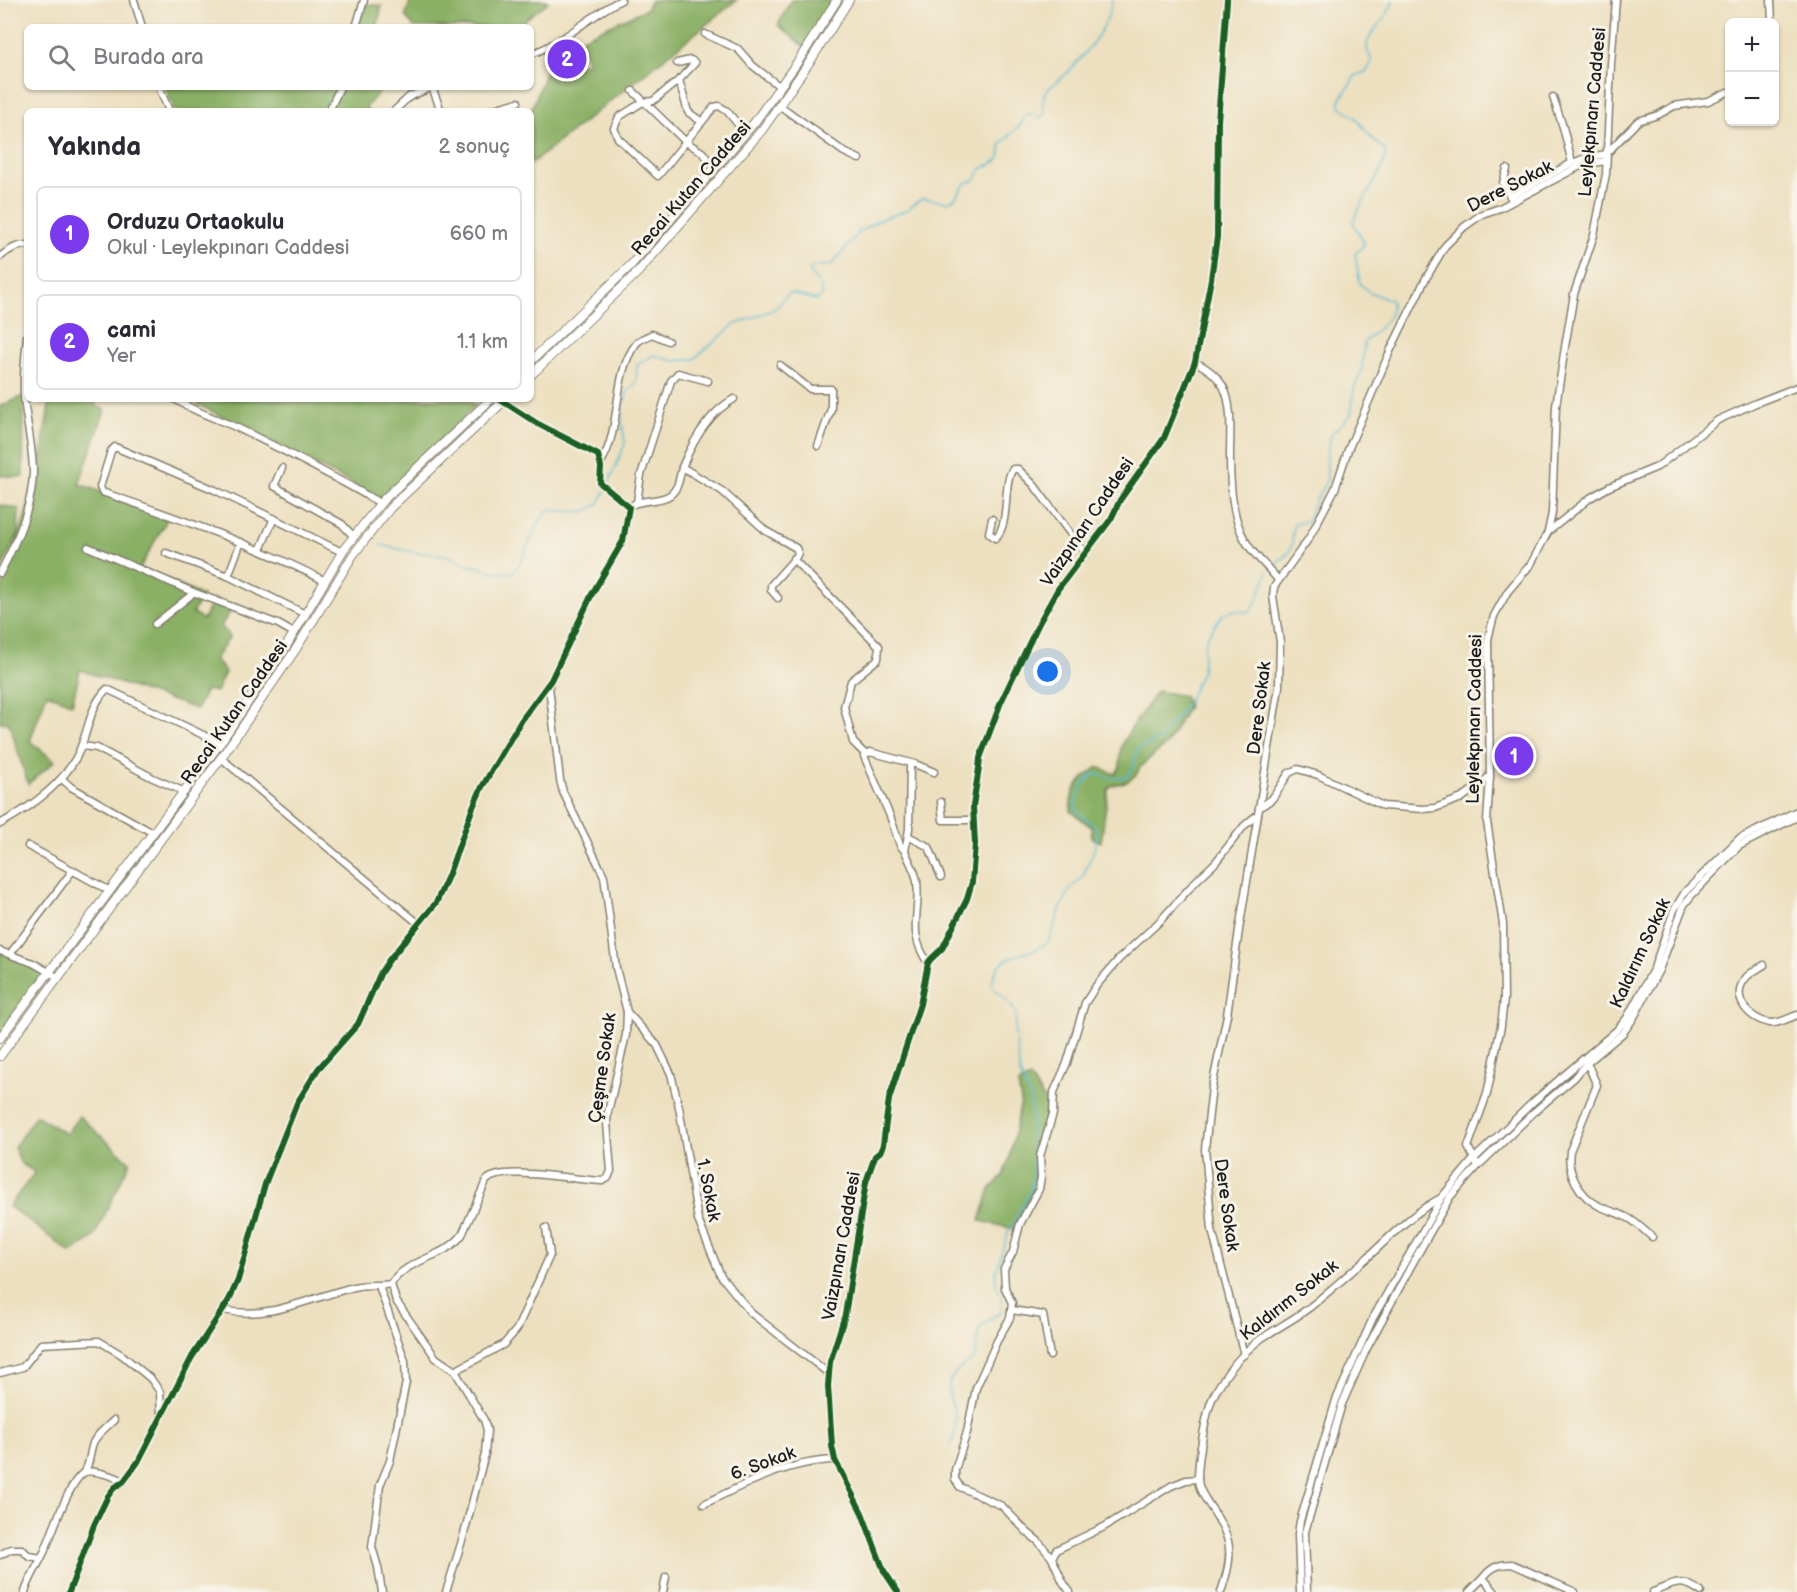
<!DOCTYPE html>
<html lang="tr">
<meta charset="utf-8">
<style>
:root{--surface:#fff;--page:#f2f2f3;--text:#2b2b33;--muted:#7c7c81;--line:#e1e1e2;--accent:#7c3aed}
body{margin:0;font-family:"Balsamiq Sans",sans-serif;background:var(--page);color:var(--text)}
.controls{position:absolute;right:18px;top:18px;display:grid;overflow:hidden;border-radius:9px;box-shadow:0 2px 4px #0004}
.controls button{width:54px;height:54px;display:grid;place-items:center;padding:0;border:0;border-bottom:2px solid var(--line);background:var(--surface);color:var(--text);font:30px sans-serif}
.you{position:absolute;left:1048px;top:672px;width:21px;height:21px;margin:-15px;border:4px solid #fff;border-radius:50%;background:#1a73e8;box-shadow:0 0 0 9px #1a73e833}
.badge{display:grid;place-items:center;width:39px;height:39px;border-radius:50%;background:var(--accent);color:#fff;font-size:20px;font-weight:700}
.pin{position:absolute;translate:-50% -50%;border:3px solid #fff;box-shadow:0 2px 6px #0006}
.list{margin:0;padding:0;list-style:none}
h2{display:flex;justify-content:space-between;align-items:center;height:78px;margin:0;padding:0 24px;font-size:26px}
h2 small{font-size:20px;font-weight:400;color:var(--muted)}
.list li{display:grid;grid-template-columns:39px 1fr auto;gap:18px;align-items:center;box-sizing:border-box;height:96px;margin:0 12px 12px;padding:0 12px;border:2px solid var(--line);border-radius:9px}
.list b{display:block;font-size:22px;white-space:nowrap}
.list p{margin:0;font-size:20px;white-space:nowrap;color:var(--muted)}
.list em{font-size:20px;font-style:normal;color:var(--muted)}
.icon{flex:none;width:33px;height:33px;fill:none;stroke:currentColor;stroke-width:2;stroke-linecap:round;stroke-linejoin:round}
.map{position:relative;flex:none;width:1797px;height:1592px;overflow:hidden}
.search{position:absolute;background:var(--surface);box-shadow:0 2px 4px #0004;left:24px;top:24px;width:510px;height:66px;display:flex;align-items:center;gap:15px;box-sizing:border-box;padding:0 21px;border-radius:9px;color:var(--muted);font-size:22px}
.panel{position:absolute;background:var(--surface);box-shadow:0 2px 4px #0004;left:24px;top:108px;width:510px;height:294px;border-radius:9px}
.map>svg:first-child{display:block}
.green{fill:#aecc73;stroke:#657448;stroke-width:1.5}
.forest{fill:#8ab065;stroke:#536640;stroke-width:1.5}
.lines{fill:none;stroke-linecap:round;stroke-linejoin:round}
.stream{stroke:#52b7d1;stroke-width:1.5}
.minor-casing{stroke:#847e6e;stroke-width:9}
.major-casing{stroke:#847e6e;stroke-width:10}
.minor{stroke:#fff;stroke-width:6}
.major{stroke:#fff;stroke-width:8}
.cycleway-casing{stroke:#f7f3e8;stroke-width:10}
.cycleway{stroke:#1b5e20;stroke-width:6}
.labels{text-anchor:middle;stroke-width:6;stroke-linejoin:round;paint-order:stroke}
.street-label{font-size:18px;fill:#1c1c1c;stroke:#f7f3e8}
</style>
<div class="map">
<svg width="1797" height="1592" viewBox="0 0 1797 1592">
<rect width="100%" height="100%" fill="#f7f3e8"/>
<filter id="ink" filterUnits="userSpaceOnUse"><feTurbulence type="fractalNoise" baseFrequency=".0167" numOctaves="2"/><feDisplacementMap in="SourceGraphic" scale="12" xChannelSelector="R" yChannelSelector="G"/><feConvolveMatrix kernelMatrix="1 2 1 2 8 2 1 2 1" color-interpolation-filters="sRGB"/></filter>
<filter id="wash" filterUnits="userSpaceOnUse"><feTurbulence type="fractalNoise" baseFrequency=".008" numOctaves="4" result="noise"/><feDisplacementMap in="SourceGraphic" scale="24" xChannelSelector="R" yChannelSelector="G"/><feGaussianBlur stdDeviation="1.35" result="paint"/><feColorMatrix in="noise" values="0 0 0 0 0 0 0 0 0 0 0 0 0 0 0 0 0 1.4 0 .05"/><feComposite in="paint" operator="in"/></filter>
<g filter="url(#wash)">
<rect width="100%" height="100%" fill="#ede0c0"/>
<polygon class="green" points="217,755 211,767 59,971 55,969 208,763"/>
<g class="forest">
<polygon points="411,0 546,0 548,2 516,27 414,27 405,16"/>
<polygon points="651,0 737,0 531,164 531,111 547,68 588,63 580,39 646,9"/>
<polygon points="791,0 832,0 806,48 778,25"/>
<polygon points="364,4 382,6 377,27 356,27"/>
<polygon points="165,87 369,87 378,93 366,107 368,111 175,111"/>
<polygon points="24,396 23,477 0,476 0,406"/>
<polygon points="50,399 94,399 96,406 105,410 79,484 169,516 140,568 203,596 192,613 203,620 213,599 233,607 221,626 230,636 215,659 225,672 216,692 206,690 197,709 80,670 72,704 47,693 30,741 55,761 28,784 9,723 0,722 0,595 38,475"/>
<polygon points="204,399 464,399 476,405 382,499 197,404"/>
<polygon points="0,505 19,509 18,534 0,572"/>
<path d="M1157,691L1184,696L1188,706L1167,744L1141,766L1136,775L1128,781L1111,786L1108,790L1101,842L1092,838L1091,827L1071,811C1069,789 1081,779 1098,767L1115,774C1124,766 1118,758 1121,748C1125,733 1148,705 1157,691Z"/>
<polygon points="0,951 50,972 0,1038"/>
<polygon points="1030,1078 1046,1102 1049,1108 1048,1116 1037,1148 1036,1187 1014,1229 980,1221 990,1189 1002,1177 1009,1160 1021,1101 1018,1084"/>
<polygon points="36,1115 66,1134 79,1116 130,1162 94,1237 71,1253 9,1206 35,1172 21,1164 14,1147"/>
</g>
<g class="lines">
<g class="stream">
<path d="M607,487L625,444L622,422L623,406L628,391L636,383L637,365L653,355L674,361L694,359L734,325L775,309L786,296L791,293C801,295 808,299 818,300L822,296L820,285L810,273L811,268L815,266L832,265L860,231L879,220L907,210L922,198L948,202L954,199L966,183L975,180L980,170L997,161L1000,157L1001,144L1022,123L1024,116C1031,112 1034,114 1040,118L1045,114C1045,108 1042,101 1044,95C1048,86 1061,80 1068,72C1085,54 1110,26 1112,0"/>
<polyline points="381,545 412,552 447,555 462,563 495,572 507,573 514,571 518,567 537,526 548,510 583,512 598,505 605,491"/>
<path d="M1270,568C1276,561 1288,558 1291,548C1294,539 1291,531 1295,523L1308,522L1313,505L1327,480V452L1332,433L1351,415L1354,389L1362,369L1364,342C1377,330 1397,317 1390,298L1387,299L1369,292L1360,284L1355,254L1363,246L1364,242L1353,223C1358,202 1389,168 1385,150L1375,142L1355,117L1341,107L1339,102L1355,76L1367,71L1372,61C1370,57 1367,51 1367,47C1367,31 1389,20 1393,0"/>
<path d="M950,1446C954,1438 957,1428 956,1419C955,1404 943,1392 952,1377C957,1369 967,1364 974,1359C982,1328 969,1332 1001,1312L1002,1298L996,1284V1272L1009,1230L1030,1192L1033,1179L1032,1109L1030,1097L1020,1074L1015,1031L1016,1014L1010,1003L992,986C995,948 1029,960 1049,941L1061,907L1071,888L1082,878L1094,850L1097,834L1095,826L1079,814L1075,806L1082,786L1093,774C1101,774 1105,778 1112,778C1135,780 1134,765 1137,749L1159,740L1188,702L1202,670L1204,648L1207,637L1221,616L1233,610L1246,612L1251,610L1257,600L1268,572"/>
</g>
</g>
</g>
<g filter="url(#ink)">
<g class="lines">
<defs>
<g id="minor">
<polyline points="134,0 142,27"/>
<polyline points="1771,0 1772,22"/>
<polyline points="356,27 364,0"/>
<polyline points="705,34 738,49 752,65 779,86"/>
<path d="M531,54C565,42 589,16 621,0"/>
<polyline points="677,63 691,60 695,63 679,80 653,101 643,102 619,117 614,128 618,138 658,176 714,107 719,106 727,111 745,133"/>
<polyline points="679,80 688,112 702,122"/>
<polyline points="159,87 169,111"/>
<polyline points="633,91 686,142 702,152 715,167"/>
<polyline points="1553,97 1563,127 1572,163"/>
<polyline points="779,105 844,152 859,159"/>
<polyline points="329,111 340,87"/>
<polyline points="394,111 409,97 432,87 441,111"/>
<polyline points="487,111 518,102"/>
<polyline points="1507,169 1503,183 1511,198"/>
<polyline points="1510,196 1572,163 1586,158 1606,154 1638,121 1658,115 1674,106 1708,101 1730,91"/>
<path d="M0,257C8,250 16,245 27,245"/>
<path d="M1195,362C1206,367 1216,374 1223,386C1233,405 1230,433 1230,454C1230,479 1231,509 1241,532C1249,552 1266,564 1278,580"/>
<polyline points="780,365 810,389 831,389 831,409 818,446"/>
<path d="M175,399C196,413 219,419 242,430C289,453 335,477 380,503"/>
<path d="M601,462C622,430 612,374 636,344C639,339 647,337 652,334L668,341"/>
<polyline points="682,467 722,491 766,531 796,548 798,553 796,557 771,585 771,590 778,598"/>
<polyline points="282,468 274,486 342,524 354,537"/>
<polyline points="637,502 641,475 671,381 678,373 708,381"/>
<path d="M634,504C645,499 660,502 670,495C680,488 679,475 683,465C693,441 710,412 734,399"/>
<path d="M992,519L989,533L995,538C1011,526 1002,482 1013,469H1018L1034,485L1084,552"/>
<polyline points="1548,532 1590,498 1609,487 1657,467 1718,420 1756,403 1797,387"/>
<polyline points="241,542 228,576 305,614"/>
<polyline points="88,547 193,592 278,624 294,633"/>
<polyline points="260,550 274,518"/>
<polyline points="166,553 228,576"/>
<polyline points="793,559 879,646 878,659 851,681 844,707 853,742 865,754"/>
<path d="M0,573C16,543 32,508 33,473C33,447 26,422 24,396C23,376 25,356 27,336"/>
<path d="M325,581C254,544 177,518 102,492L100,487L111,451L115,447L215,490L342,552"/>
<polyline points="155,624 190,596 193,592"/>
<polyline points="82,746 97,748 153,778 185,792"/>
<polyline points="221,758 419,924"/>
<polyline points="910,764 909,829 905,851 900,845 890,816 864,756 870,752 915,764 934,772"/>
<polyline points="62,779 71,787 153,833"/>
<polyline points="941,802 943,820 972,820"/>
<polyline points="1259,808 1272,799 1289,773 1298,769 1318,775 1383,806 1423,809 1435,808 1462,798 1490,776"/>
<path d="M0,824C33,806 70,780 82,744C90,723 91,705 107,689L220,743"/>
<polyline points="908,836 929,847 941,877"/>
<polyline points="28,846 110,891"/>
<path d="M905,851C909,861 915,870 917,881C921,916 906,930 928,963"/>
<polyline points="0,951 33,963 59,978"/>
<polyline points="10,954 73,870"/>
<path d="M1764,965C1758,969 1749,973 1745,979C1730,998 1750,1020 1770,1023C1779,1024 1789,1018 1797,1015"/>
<polyline points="627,1012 657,1045 671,1074 679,1107 698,1220 721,1276 751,1313 828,1373"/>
<path d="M1586,1061L1597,1085L1570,1151C1566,1173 1580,1196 1599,1206C1609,1211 1620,1213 1630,1219C1638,1224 1645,1231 1652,1237"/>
<polyline points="1478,1166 1468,1147 1487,1094 1501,1026 1504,999 1503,924 1487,822 1490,776 1488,639 1494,616 1500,605 1508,591 1531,564 1548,532 1552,513 1556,406 1565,347 1574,294 1594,235 1606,174 1611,64 1616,0"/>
<polyline points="379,1286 405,1361 406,1382 390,1461 380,1485 372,1547 378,1567 382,1592"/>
<path d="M223,1310C268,1321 312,1297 354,1287C367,1284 379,1286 391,1284"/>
<polyline points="1012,1310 1043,1315 1050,1356"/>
<polyline points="1244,1355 1212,1230 1205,1149 1212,1087 1227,1015 1239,930 1279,687 1280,642 1273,596 1274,587 1309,538 1335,489 1348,450 1391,349 1425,280 1445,246 1464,227 1482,214 1500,208 1582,165 1605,161"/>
<polyline points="455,1371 504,1344 517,1329 550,1255 546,1228"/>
<polyline points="0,1373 23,1367 41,1344 99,1341 122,1355 151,1379 160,1392 161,1417"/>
<path d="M84,1472C91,1463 89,1454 93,1443C96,1435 107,1427 114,1420"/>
<path d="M704,1504C744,1484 790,1461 835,1460"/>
<polyline points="0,1555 11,1549 22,1549 29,1556 41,1558"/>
<polyline points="1052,1558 1056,1550 1104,1527 1171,1486 1186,1480 1198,1479"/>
<path d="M25,1592C30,1577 39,1564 45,1550C53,1532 68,1484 83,1473C90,1468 116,1477 124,1481"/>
<polyline points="69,1592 94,1525 108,1496 114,1488 124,1481 138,1462 192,1357 229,1300 238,1280 265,1184 297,1103 318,1069 358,1024 381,972 389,960 436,903 448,876 473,807 482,787 521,721 551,680 592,594 623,541 629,507 600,483 601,467 598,455 538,424 499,399"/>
<path d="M446,1592L464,1534L485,1454L487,1430L484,1420L455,1371L436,1358L396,1301L391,1284C407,1258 444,1259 462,1235L486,1181C499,1164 579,1181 603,1181L608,1178L611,1171L607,1123L608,1112L626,1035L627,1012L616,968L604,876L563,792L560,780L549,687L550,682"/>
<polyline points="663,1592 666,1577"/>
<path d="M898,1592L884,1571L862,1513L835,1460L832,1446L828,1386L830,1362L845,1315L866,1182L875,1156L880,1152L883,1145L889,1099L920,1004L928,963C931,957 939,953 943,947L967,899L972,882L975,844L973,806L979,768L980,758L1001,702L1039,623L1058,589L1111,519L1120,500L1164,438L1195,362L1211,279L1217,237L1218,121L1227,0"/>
<polyline points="1070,1592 1063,1582 1052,1558 1038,1541 1027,1532 1002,1506 960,1487 955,1479 955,1470 967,1432 976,1388 997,1341 1010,1318 1012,1303 1005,1288 1004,1269 1013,1252 1020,1224 1039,1189 1041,1177 1040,1156 1053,1114 1054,1092 1067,1063 1085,1003 1096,986 1119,959 1159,922 1196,881 1215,863 1244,826 1257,815"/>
<path d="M1221,1592C1235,1550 1232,1539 1208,1503C1203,1495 1198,1488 1198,1478C1198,1460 1206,1408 1215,1393C1226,1373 1243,1352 1262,1338C1280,1326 1299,1317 1315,1303C1333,1288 1350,1273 1367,1258C1390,1237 1413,1212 1441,1198"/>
<polyline points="1300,1592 1298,1534 1300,1521 1336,1400 1373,1318 1442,1197 1474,1159 1533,1102 1617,1030 1627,1018 1654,968 1674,910 1685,892 1739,839 1797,811"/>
<polyline points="1307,1592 1305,1532 1342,1404 1367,1348 1411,1266 1450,1197 1478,1166 1534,1112 1574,1078 1587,1063 1623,1033 1633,1019 1659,970 1684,905 1691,896 1739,846 1797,817"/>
<polyline points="1469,1592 1483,1578"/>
<path d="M1495,1592L1483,1578C1491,1567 1499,1564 1512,1564L1575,1592"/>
<path d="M1653,1592C1673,1584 1682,1577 1701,1592"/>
</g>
<g id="major">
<polyline points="531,361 631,265 754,123 799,60 837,0"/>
<polyline points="531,375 638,272 762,130 811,60 849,0"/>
<polyline points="0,1038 220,743 288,643 344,549 383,500 491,399"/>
<polyline points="0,1056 221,758 296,649 353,555 391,507 506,399"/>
</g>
</defs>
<use href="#minor" class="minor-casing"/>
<use href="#major" class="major-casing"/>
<use href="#minor" class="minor"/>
<use href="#major" class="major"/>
<defs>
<g id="cycleway">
<polyline points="69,1592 94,1525 108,1496 114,1488 124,1481 138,1462 192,1357 229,1300 238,1280 265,1184 297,1103 318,1069 358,1024 381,972 389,960 436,903 448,876 473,807 482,787 521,721 551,680 592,594 623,541 629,507 600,483 601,467 598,455 538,424 499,399"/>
<path d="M898,1592L884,1571L862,1513L835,1460L832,1446L828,1386L830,1362L845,1315L866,1182L875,1156L880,1152L883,1145L889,1099L920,1004L928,963C931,957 939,953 943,947L967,899L972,882L975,844L973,806L979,768L980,758L1001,702L1039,623L1058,589L1111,519L1120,500L1164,438L1195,362L1211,279L1217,237L1218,121L1227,0"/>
</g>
</defs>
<use href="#cycleway" class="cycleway-casing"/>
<use href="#cycleway" class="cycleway"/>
</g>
</g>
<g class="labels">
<g class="street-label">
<text transform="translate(1592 112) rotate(-85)" y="6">Leylekpınarı Caddesi</text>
<text transform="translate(1510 186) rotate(-27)" y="6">Dere Sokak</text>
<text transform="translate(691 188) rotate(-49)" y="6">Recai Kutan Caddesi</text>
<text transform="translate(1087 522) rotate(-56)" y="6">Vaizpınarı Caddesi</text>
<text transform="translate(1259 708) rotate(-83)" y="6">Dere Sokak</text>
<text transform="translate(234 712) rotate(-55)" y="6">Recai Kutan Caddesi</text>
<text transform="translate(1474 719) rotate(-89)" y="6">Leylekpınarı Caddesi</text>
<text transform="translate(1640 953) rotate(-65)" y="6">Kaldırım Sokak</text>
<text transform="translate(602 1068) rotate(-82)" y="6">Çeşme Sokak</text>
<text transform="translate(709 1190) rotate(79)" y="6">1. Sokak</text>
<text transform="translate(1227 1205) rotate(82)" y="6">Dere Sokak</text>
<text transform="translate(841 1246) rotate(-80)" y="6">Vaizpınarı Caddesi</text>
<text transform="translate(1289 1300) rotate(-38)" y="6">Kaldırım Sokak</text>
<text transform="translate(763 1463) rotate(-20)" y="6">6. Sokak</text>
</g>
</g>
</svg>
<div class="controls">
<button>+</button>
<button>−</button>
</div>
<div class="you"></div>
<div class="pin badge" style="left:1514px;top:756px">1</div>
<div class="pin badge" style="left:567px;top:59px">2</div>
<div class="search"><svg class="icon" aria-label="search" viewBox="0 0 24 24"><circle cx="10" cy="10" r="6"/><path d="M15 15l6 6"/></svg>Burada ara</div>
<section class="panel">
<h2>Yakında<small>2 sonuç</small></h2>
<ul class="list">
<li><span class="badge">1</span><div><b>Orduzu Ortaokulu</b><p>Okul · Leylekpınarı Caddesi</p></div><em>660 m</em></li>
<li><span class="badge">2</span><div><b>cami</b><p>Yer</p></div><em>1.1 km</em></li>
</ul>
</section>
</div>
